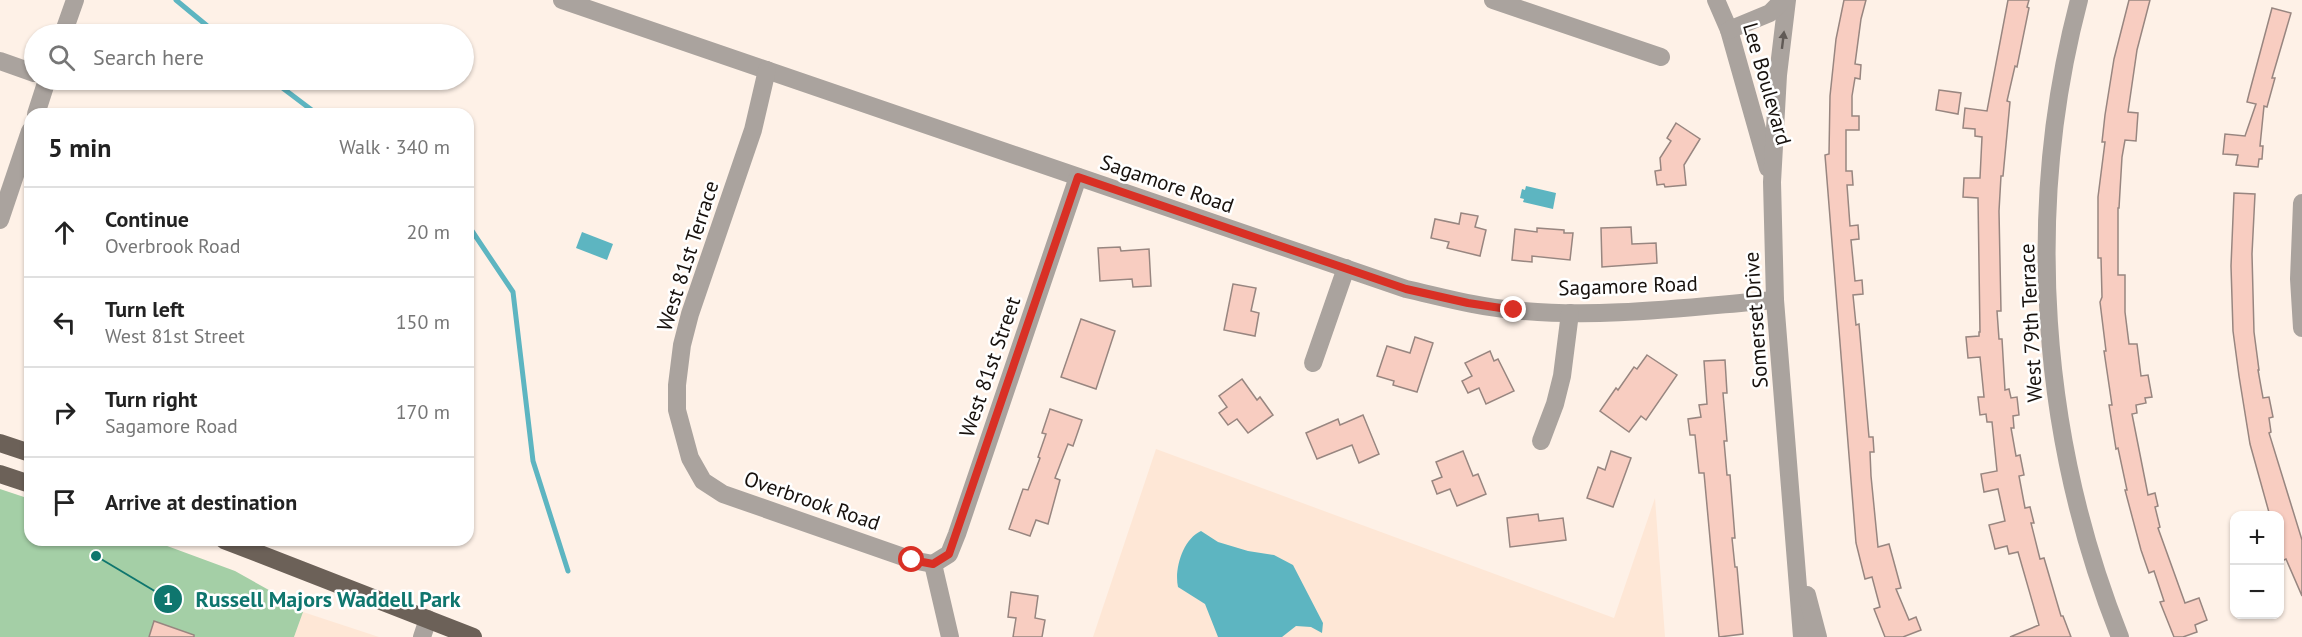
<!DOCTYPE html>
<meta charset="utf-8">
<style>
:root{--surface:#fff;--page:#f6f6f6;--text:#222;--muted:#767676;--line:#e0e0e0}
body{margin:0;font-family:"PT Sans",sans-serif;background:var(--page);color:var(--text)}
.controls{position:absolute;right:18px;bottom:18px;display:grid;overflow:hidden;border-radius:12px;box-shadow:0 2px 4px #0004}
.controls button{width:54px;height:54px;display:grid;place-items:center;padding:0;border:0;border-bottom:2px solid var(--line);background:var(--surface);color:var(--text);font:30px sans-serif}
.stop{position:absolute;width:18px;height:18px;margin:-14px;border:4px solid #d93025;border-radius:50%;background:#fff}
.stop.end{background:#d93025;border-color:#fff;box-shadow:0 2px 6px #0008}
.list{margin:0;padding:0;list-style:none}
h2{display:flex;justify-content:space-between;align-items:center;height:78px;margin:0;padding:0 24px;font-size:26px}
h2 small{font-size:20px;font-weight:400;color:var(--muted)}
.list li{display:grid;grid-template-columns:39px 1fr auto;gap:18px;align-items:center;box-sizing:border-box;height:90px;padding:0 24px;border-top:2px solid var(--line)}
.list b{display:block;font-size:22px;white-space:nowrap}
.list p{margin:0;font-size:20px;white-space:nowrap;color:var(--muted)}
.list em{font-size:20px;font-style:normal;color:var(--muted)}
.icon{flex:none;width:33px;height:33px;fill:none;stroke:currentColor;stroke-width:2;stroke-linecap:round;stroke-linejoin:round}
.map{position:relative;flex:none;width:2302px;height:637px;overflow:hidden}
.search{position:absolute;background:var(--surface);box-shadow:0 2px 4px #0004;left:24px;top:24px;width:450px;height:66px;display:flex;align-items:center;gap:15px;box-sizing:border-box;padding:0 21px;border-radius:33px;color:var(--muted);font-size:22px}
.panel{position:absolute;background:var(--surface);box-shadow:0 2px 4px #0004;left:24px;top:108px;width:450px;height:438px;border-radius:18px}
.map>svg:first-child{display:block}
.built{fill:#fee7d6}
.green{fill:#a4cfa6}
.water{fill:#5db5c1}
.lines{fill:none;stroke-linecap:round;stroke-linejoin:round}
.stream{stroke:#5db5c1;stroke-width:5}
.building{fill:#f8cdc1;stroke:#988680;stroke-width:1.5}
.minor{stroke:#aaa39e;stroke-width:18}
.major{stroke:#6c6158;stroke-width:18}
.oneway{fill:#605a56}
.route{stroke:#d93025;stroke-width:8}
.labels{text-anchor:middle;stroke-width:5;stroke-linejoin:round;paint-order:stroke}
.street-label{font-size:21px;fill:#17110d;stroke:#fff}
.leader{fill:none;stroke:#0f766e;stroke-width:2}
.callout-dot{fill:#0f766e;stroke:#fff;stroke-width:2}
.mark-label{font-size:18px;text-anchor:middle;font-weight:bold;fill:#fff}
.callout-label{font-size:22px;text-anchor:middle;font-weight:bold;fill:#0f766e;stroke:#fff;stroke-width:5;stroke-linejoin:round;paint-order:stroke}
</style>
<div class="map">
<svg width="2302" height="637" viewBox="0 0 2302 637">
<rect width="100%" height="100%" fill="#fef1e7"/>
<g class="built">
<polygon points="1156,449 1614,618 1655,498 1665,637 1093,637"/>
<polygon points="303,612 379,637 294,637"/>
</g>
<polygon class="green" points="0,489 30,499 30,540 151,540 235,571 276,594 303,612 294,637 0,637"/>
<g class="water">
<polygon points="1526,186 1556,193 1553,209 1523,202 1524,199 1520,198 1522,189 1525,190"/>
<polygon points="582,232 613,244 607,260 576,248"/>
<path d="M1201,531L1218,542L1248,551L1274,555L1293,565L1323,623L1322,633L1311,627L1296,626L1282,637H1218L1205,604L1178,587C1174,569 1183,539 1201,531Z"/>
</g>
<g class="lines">
<g class="stream">
<polyline points="176,0 217,34"/>
<polyline points="272,80 317,114"/>
<polyline points="468,225 513,292 533,461 568,571"/>
</g>
</g>
<g class="building">
<polygon points="1844,0 1866,0 1861,19 1855,64 1861,65 1860,79 1855,78 1852,96 1852,116 1859,116 1859,130 1846,130 1846,171 1852,171 1853,185 1847,185 1850,226 1858,225 1859,239 1851,240 1855,281 1862,280 1863,294 1853,295 1856,325 1859,324 1869,437 1873,437 1874,452 1870,452 1871,476 1878,547 1889,544 1901,588 1896,589 1909,620 1916,617 1921,630 1903,637 1885,637 1874,609 1880,607 1872,577 1865,579 1856,543 1825,155 1829,154 1830,96 1836,39"/>
<polygon points="2008,0 2029,0 2027,7 2029,8 2017,67 2015,66 2007,101 2010,102 2003,176 2001,176 1999,211 2001,311 1997,311 1999,339 2002,339 2005,390 2009,389 2011,398 2017,397 2019,415 2013,416 2014,428 2011,428 2016,456 2020,455 2024,475 2019,476 2025,508 2030,507 2034,523 2031,523 2040,559 2044,558 2061,616 2063,616 2071,637 2010,637 2039,625 2018,552 2009,554 2007,546 1995,549 1989,525 2005,521 1998,489 1984,492 1981,474 1997,471 1992,422 1987,422 1986,414 1980,415 1978,397 1984,397 1980,357 1968,358 1966,337 1979,336 1979,332 1980,332 1978,198 1963,197 1964,178 1980,178 1982,137 1975,136 1975,129 1963,128 1965,108 1987,111"/>
<polygon points="2129,0 2150,0 2137,50 2128,112 2138,113 2136,141 2125,140 2122,157 2119,208 2118,208 2118,275 2125,275 2125,312 2129,344 2137,344 2141,376 2148,375 2152,397 2145,398 2146,403 2136,405 2137,413 2132,414 2148,495 2155,493 2158,506 2155,507 2160,527 2158,528 2185,603 2199,598 2207,620 2195,625 2197,632 2183,637 2174,637 2160,602 2164,601 2154,571 2149,573 2141,550 2125,490 2127,490 2118,448 2116,449 2109,405 2112,405 2104,351 2106,351 2100,302 2102,297 2101,258 2098,258 2098,197 2105,142 2102,142 2105,115 2114,59"/>
<polygon points="2272,8 2291,13 2272,78 2275,78 2267,107 2264,106 2260,146 2263,146 2262,159 2259,159 2258,167 2236,165 2238,155 2223,154 2225,134 2245,136 2256,104 2247,102 2249,94"/>
<polygon points="1939,90 1961,93 1958,114 1936,110"/>
<polygon points="1676,123 1700,139 1684,165 1686,185 1665,187 1664,184 1657,185 1655,171 1661,170 1660,158 1671,141 1667,138"/>
<polygon points="2234,193 2255,194 2252,254 2254,332 2259,370 2258,370 2263,398 2269,397 2273,417 2269,418 2271,432 2269,433 2302,540 2302,596 2286,559 2280,562 2280,516 2270,516 2250,444 2239,376 2233,331 2231,266"/>
<polygon points="1461,213 1478,216 1475,227 1486,230 1480,256 1447,248 1449,242 1431,238 1435,219 1459,224"/>
<polygon points="1631,227 1632,244 1656,243 1657,263 1602,267 1601,228"/>
<polygon points="1537,228 1564,230 1564,233 1573,233 1570,260 1532,256 1532,262 1512,260 1515,229 1537,232"/>
<polygon points="1120,247 1121,251 1149,249 1151,286 1133,287 1132,279 1100,281 1098,248"/>
<polygon points="1233,284 1256,288 1251,311 1259,313 1255,336 1224,330"/>
<polygon points="1081,319 1115,331 1096,389 1061,377"/>
<polygon points="1415,337 1433,343 1417,392 1393,385 1394,381 1377,376 1387,346 1410,353"/>
<polygon points="1490,351 1494,361 1498,359 1514,391 1486,404 1479,388 1468,393 1462,381 1472,376 1465,363"/>
<polygon points="1647,355 1677,375 1646,420 1641,416 1629,432 1600,411 1616,388 1618,390 1634,367 1637,369"/>
<polygon points="1725,360 1727,393 1723,393 1727,441 1724,441 1727,475 1730,475 1735,538 1732,538 1735,567 1737,567 1743,634 1719,637 1704,473 1699,473 1695,435 1690,435 1688,419 1701,417 1699,405 1707,404 1704,361"/>
<polygon points="1242,379 1257,400 1260,397 1273,415 1248,433 1237,419 1228,425 1219,413 1227,407 1219,396"/>
<polygon points="1050,409 1082,420 1073,446 1068,444 1055,478 1060,480 1048,524 1036,520 1030,536 1009,529 1023,489 1028,490 1040,458 1038,457 1046,434 1042,433"/>
<polygon points="1363,415 1379,454 1359,463 1352,445 1317,459 1306,433 1338,419 1340,425"/>
<polygon points="1463,451 1473,476 1478,474 1486,494 1457,506 1450,489 1437,494 1432,481 1442,477 1436,462"/>
<polygon points="1611,451 1631,458 1613,507 1587,498 1598,467 1605,470"/>
<polygon points="1538,514 1539,521 1563,518 1566,540 1510,547 1507,518"/>
<polygon points="1011,592 1038,596 1035,618 1045,620 1042,637 1013,637 1016,618 1008,617"/>
<polygon points="154,621 194,635 194,637 149,637"/>
</g>
<g class="lines">
<g class="minor">
<path d="M562,0L1406,289C1442,297 1477,307 1514,310C1601,319 1688,307 1775,300"/>
<polyline points="1493,0 1661,57"/>
<polyline points="1716,0 1729,30 1768,168"/>
<polyline points="1787,0 1778,75 1772,182 1775,300 1802,637"/>
<path d="M2079,0C2024,209 2040,437 2120,637"/>
<polyline points="1729,30 1770,13 1783,0"/>
<polyline points="63,34 75,0"/>
<polyline points="0,61 34,73"/>
<polyline points="767,70 753,130 690,314 682,345 677,385 677,410 690,458 703,481 723,494 912,560 933,564"/>
<polyline points="36,114 47,80"/>
<polyline points="2302,203 2299,279 2302,328"/>
<polyline points="0,220 30,131"/>
<polyline points="1313,363 1346,268"/>
<polyline points="1541,441 1555,404 1562,376 1570,313"/>
<polyline points="933,564 949,554 957,534 1078,177"/>
<polyline points="933,564 950,637"/>
<polyline points="1807,595 1818,637"/>
<polyline points="422,637 428,619"/>
</g>
<g class="major">
<polyline points="0,443 30,453"/>
<polyline points="0,474 30,484"/>
<polyline points="224,540 473,637"/>
</g>
</g>
<defs><path id="oneway-solid" d="M-6-.8H1V-3.2L6.5 0L1 3.2V.8H-6Z" transform="scale(1.5)"/></defs>
<use class="oneway" href="#oneway-solid" transform="translate(1783 40) rotate(-83)"/>
<g class="lines">
<polyline class="route" points="912,560 933,564 949,554 1078,177 1406,289 1468,303 1514,310"/>
</g>
<g class="labels">
<g class="street-label">
<text transform="translate(1767 84) rotate(74)" y="7">Lee Boulevard</text>
<text transform="translate(1167 184) rotate(19)" y="7">Sagamore Road</text>
<text transform="translate(688 256) rotate(-72)" y="7">West 81st Terrace</text>
<text transform="translate(1628 286) rotate(-2)" y="7">Sagamore Road</text>
<text transform="translate(1756 320) rotate(-94)" y="7">Somerset Drive</text>
<text transform="translate(2031 323) rotate(-93)" y="7">West 79th Terrace</text>
<text transform="translate(990 367) rotate(-71)" y="7">West 81st Street</text>
<text transform="translate(812 501) rotate(19)" y="7">Overbrook Road</text>
</g>
</g>
<path class="leader" d="M96 556L168 599"/>
<g class="callout-dot">
<circle cx="96" cy="556" r="6"/>
<circle cx="168" cy="599" r="15"/>
</g>
<g class="mark-label">
<text x="168" y="605">1</text>
</g>
<g class="callout-label">
<text x="328" y="607">Russell Majors Waddell Park</text>
</g>
</svg>
<div class="controls">
<button>+</button>
<button>−</button>
</div>
<div class="stop" style="left:912px;top:560px"></div>
<div class="stop end" style="left:1514px;top:310px"></div>
<div class="search"><svg class="icon" aria-label="search" viewBox="0 0 24 24"><circle cx="10" cy="10" r="6"/><path d="M15 15l6 6"/></svg>Search here</div>
<section class="panel">
<h2>5 min<small>Walk · 340 m</small></h2>
<ul class="list">
<li><svg class="icon" aria-label="ahead" viewBox="0 0 24 24"><path d="M12 20V5M6 11l6-6 6 6"/></svg><div><b>Continue</b><p>Overbrook Road</p></div><em>20 m</em></li>
<li><svg class="icon" aria-label="left" viewBox="0 0 24 24"><path d="M17 20v-9H6M10 6l-5 5 5 5"/></svg><div><b>Turn left</b><p>West 81st Street</p></div><em>150 m</em></li>
<li><svg class="icon" aria-label="right" viewBox="0 0 24 24"><path d="M7 20v-9h11M14 6l5 5-5 5"/></svg><div><b>Turn right</b><p>Sagamore Road</p></div><em>170 m</em></li>
<li><svg class="icon" aria-label="arrive" viewBox="0 0 24 24"><path d="M6 21V4h12l-3 4 3 4H6"/></svg><div><b>Arrive at destination</b></div></li>
</ul>
</section>
</div>
